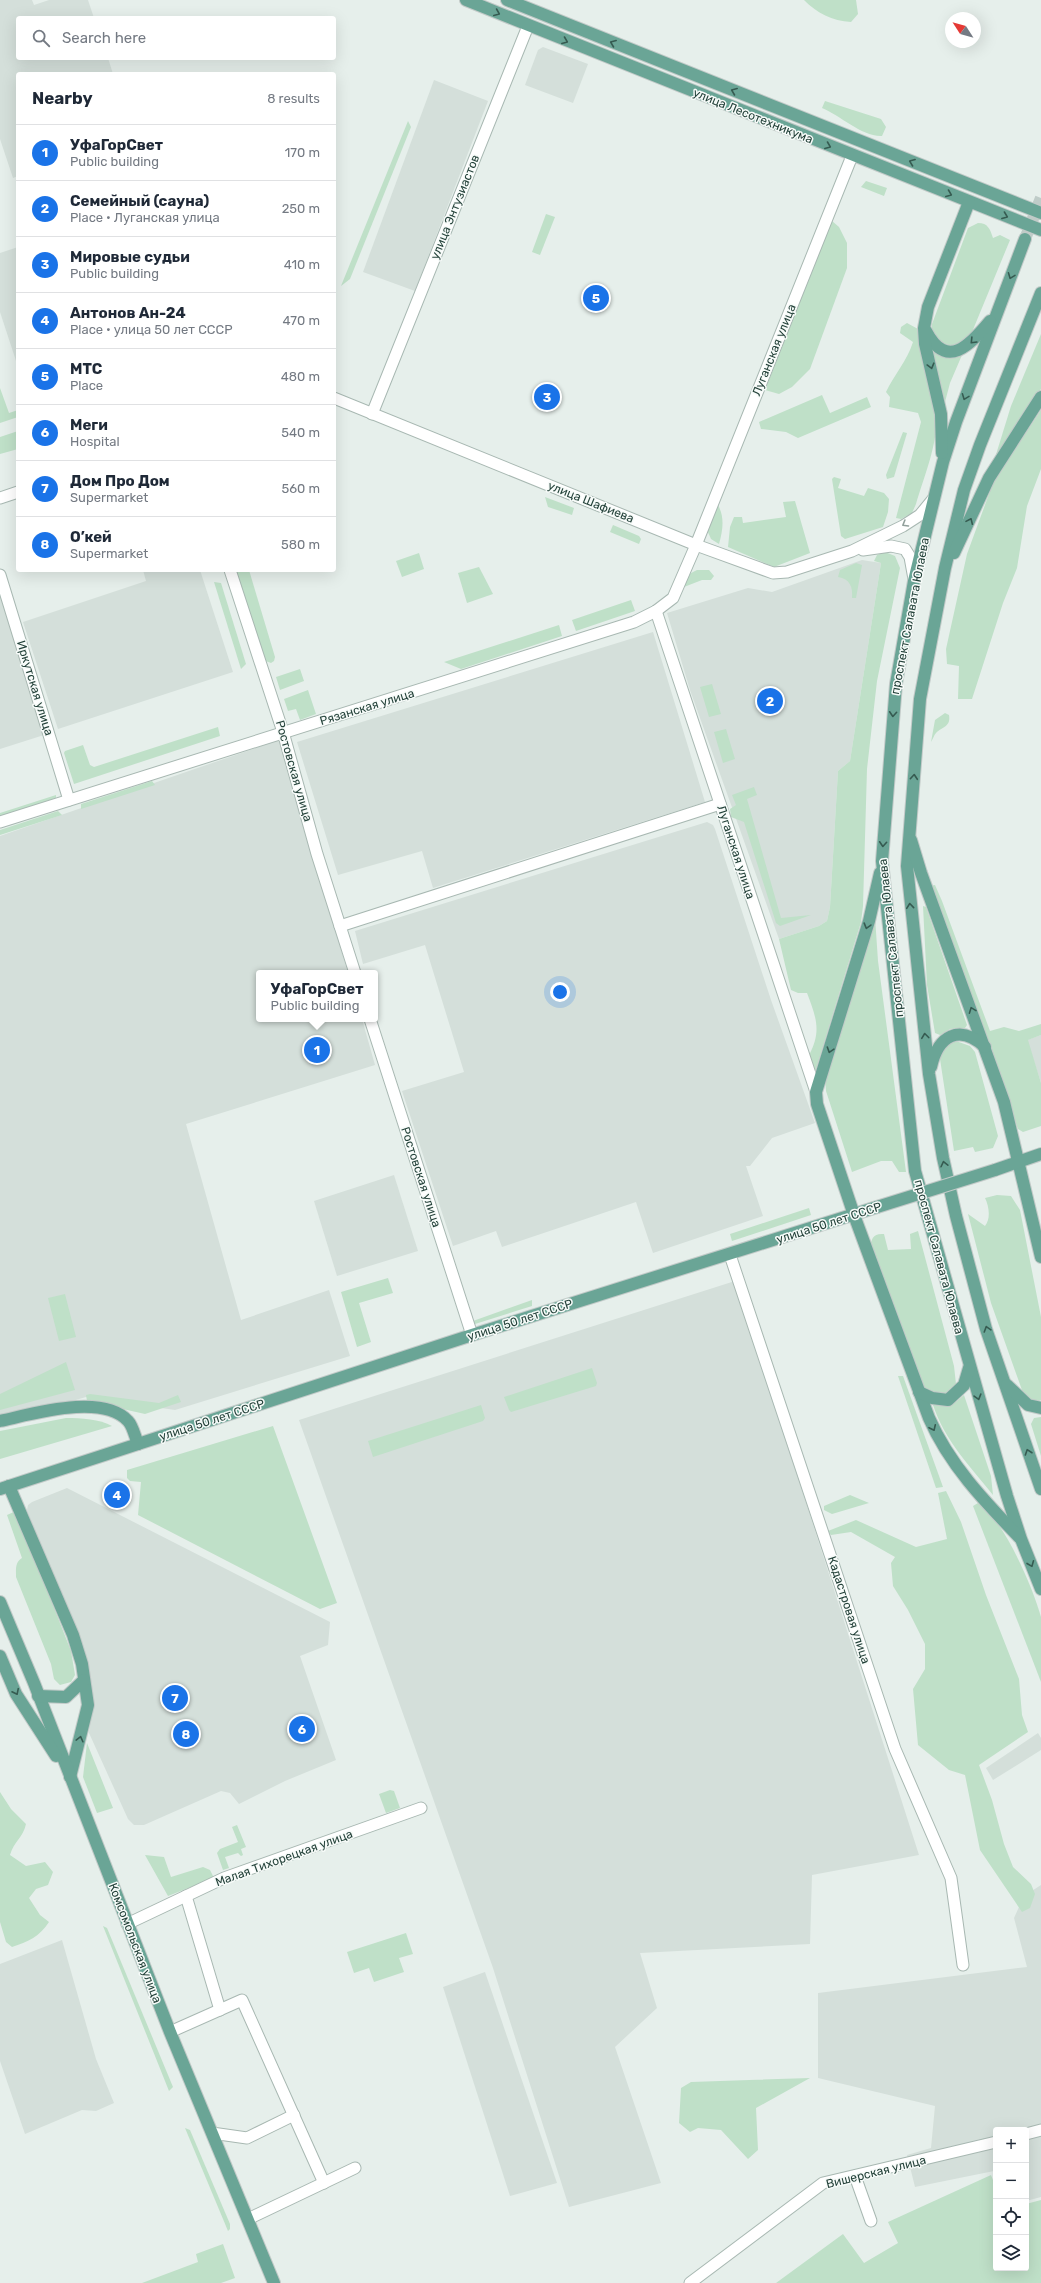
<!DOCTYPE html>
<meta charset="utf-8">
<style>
:root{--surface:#fff;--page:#f2f2f3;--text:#1f2937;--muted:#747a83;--line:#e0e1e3;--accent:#1a73e8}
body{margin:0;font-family:Rubik,sans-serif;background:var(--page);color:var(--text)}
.controls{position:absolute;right:12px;bottom:12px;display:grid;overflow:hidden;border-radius:4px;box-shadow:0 4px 16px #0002}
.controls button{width:36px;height:36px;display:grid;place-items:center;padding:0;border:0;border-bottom:1px solid var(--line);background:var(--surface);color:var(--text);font:20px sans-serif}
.compass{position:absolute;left:945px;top:12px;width:36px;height:36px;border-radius:50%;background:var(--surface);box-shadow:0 4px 16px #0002;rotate:306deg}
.you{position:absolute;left:560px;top:992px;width:14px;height:14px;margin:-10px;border:3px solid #fff;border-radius:50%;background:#1a73e8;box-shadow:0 0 0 6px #1a73e833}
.badge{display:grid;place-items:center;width:26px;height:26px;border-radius:50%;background:var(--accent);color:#fff;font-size:13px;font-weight:700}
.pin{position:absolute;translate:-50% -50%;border:2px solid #fff;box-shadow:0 1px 4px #0006}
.popup{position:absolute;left:256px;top:970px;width:122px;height:52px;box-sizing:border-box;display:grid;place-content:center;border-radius:4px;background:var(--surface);filter:drop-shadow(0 1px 3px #0005);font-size:13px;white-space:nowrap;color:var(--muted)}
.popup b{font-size:15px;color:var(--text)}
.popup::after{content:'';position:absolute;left:50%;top:100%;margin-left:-8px;border:8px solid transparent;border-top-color:var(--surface)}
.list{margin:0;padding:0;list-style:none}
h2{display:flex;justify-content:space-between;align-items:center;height:52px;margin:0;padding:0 16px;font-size:17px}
h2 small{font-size:13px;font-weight:400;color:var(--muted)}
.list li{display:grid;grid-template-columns:26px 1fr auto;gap:12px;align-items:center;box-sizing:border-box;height:56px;padding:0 16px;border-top:1px solid var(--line)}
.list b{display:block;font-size:15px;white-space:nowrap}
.list p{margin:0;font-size:13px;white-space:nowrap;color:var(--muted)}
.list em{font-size:13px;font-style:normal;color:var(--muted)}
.icon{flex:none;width:22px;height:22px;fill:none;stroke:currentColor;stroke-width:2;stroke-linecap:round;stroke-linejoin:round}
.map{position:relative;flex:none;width:1041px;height:2283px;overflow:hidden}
.search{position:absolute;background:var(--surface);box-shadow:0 4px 16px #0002;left:16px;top:16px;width:320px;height:44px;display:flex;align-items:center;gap:10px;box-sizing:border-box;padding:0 14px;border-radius:4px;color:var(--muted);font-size:15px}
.panel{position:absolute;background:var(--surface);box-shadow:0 4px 16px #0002;left:16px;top:72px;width:320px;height:500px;border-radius:4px}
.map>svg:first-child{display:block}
.built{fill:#d4dfda}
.green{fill:#bfe0c8}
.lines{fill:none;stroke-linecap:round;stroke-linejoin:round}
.major-tunnel{stroke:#bfccc8;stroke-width:12;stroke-dasharray:12 6;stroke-linecap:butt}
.minor-casing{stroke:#a8b8b2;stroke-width:13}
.major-casing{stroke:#c2cac8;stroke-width:14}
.minor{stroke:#fff;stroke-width:11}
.major{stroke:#6aa596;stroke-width:12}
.major-bridge-casing{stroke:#c2cac8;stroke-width:14;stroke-linecap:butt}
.major-bridge{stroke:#6aa596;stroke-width:12}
.oneway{stroke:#365b51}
.oneway2{stroke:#92a09c}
.labels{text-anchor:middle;stroke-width:3;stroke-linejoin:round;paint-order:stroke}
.street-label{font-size:12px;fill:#24423a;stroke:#f7fbf9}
</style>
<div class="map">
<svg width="1041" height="2283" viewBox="0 0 1041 2283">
<rect width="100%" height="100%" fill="#e6efeb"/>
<g class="built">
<polygon points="0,0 32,0 34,5 49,0 88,0 94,18 18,18 18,58 108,58 113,74 18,74 18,176 13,178 0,139"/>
<polygon points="543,47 588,64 573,103 525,85 538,50"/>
<polygon points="434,80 488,101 415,291 363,272"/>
<polygon points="18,247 18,367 0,312 0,253"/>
<polygon points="862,560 881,563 850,761 838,771 830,907 827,921 819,926 779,939 690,690 667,613 748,588 772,592"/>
<polygon points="143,570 200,570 233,672 58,729 23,622 146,581"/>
<polygon points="0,592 44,735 0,749"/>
<polygon points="653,632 705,802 433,888 422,851 338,875 297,742"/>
<polygon points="279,740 348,973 259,973 259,1019 362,1019 375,1065 186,1124 241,1320 329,1290 350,1356 175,1410 86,1397 38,1411 0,1418 0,836"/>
<polygon points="707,822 713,825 715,829 771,1000 815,1123 772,1138 750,1166 746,1166 763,1216 653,1253 636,1202 502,1247 496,1231 453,1246 402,1091 464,1072 425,945 363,964 355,931"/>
<polygon points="1041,1035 1041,1083 1027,1040"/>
<polygon points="394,1175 418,1251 337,1276 314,1201"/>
<polygon points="735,1281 919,1855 812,1875 810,1944 640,1953 657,2008 615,2047 661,2183 569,2207 493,1968 299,1420"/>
<polygon points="67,1488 330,1622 328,1645 300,1656 336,1760 285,1781 239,1804 230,1793 221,1791 144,1825 134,1825 128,1819 89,1733 93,1693 86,1663 27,1510 28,1505 32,1502"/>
<polygon points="1038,1733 1041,1738 1041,1750 993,1780 986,1768"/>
<polygon points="1041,1885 1041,2197 1026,2201 1026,2130 996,2130 996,2177 994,2171 915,2187 907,2155 931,2148 935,2106 818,2078 818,1993 1027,1967 1014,1918 1024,1896"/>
<polygon points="62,1940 96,2059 114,2103 96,2111 82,2110 25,2134 0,2061 0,1964"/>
<polygon points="485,1972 557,2183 510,2196 443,1987"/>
</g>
<g class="green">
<path d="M804,0H856L858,14L851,22C832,21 817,13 804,0Z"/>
<path d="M825,101L881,119L886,127L882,136C862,137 840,115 822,108Z"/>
<polygon points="408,121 411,127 350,279 341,286"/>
<polygon points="866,181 887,188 884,196 861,187"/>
<polygon points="546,214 555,217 540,255 532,252"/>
<polygon points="832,221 839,227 847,243 847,268 810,369 792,387 779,394 765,390"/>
<path d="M978,223C988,223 990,229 993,238L1000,235L1010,240L970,337L964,344L947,346L936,340L932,333V324L968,228Z"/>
<path d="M907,323L918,329C919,359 934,388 936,418C938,444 923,479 916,504L912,513L901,519L896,518L921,422L918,413L889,407L890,397L886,392C894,375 907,361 913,342L900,333L901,327Z"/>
<polygon points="1041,334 1041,389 994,461 1011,406"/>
<polygon points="932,350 943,357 962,355 950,383 945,402"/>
<polygon points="0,388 9,413 18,410 18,417 0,423"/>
<polygon points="822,395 830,413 867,397 871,407 798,438 786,432 761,429 759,422"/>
<polygon points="1041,410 1041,469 1027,506 1017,568 1003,603 972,699 958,699 959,666 947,664 946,649 967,554 993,483"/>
<polygon points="18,431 18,449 0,454 0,437"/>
<polygon points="903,432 907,433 894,477 887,479 886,475"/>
<polygon points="834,477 841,479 838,488 864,496 868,488 884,493 889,499 888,512 883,527 845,539 841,536 832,479"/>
<polygon points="545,497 574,508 572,515 548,507"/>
<polygon points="795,501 810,553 774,567 728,547 730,527 734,517 742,517 743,523 786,517 783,502"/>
<path d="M717,503C725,517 723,529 719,544L711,539L707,530Z"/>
<polygon points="613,525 639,536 641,539 639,544 610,532"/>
<path d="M885,552L895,556L900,568L877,681L867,769L863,906L861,922L814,1076L809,1055C822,1031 816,1017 807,993H798L791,990L779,939L819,926L827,921L830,907L838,771L850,761L881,563L874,561L877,555Z"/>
<polygon points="419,553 424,569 402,577 396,561"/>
<path d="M856,563L862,565L856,598H852C853,587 850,579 838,577L840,570Z"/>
<polygon points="479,567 493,594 467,603 458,573"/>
<polygon points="239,570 249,570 275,657 274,661 271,663 263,660 236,571"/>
<polygon points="697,570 709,570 714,576 711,580 702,580 684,587 683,584 691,573"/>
<polygon points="214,582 221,583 246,664 241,669"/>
<polygon points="631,600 635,611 576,631 572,620"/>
<polygon points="559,625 562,636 461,669 444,662"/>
<polygon points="300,669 304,681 280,690 276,677"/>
<polygon points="712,684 721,714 709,717 700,687"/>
<polygon points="308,690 316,714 300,720 296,709 288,711 284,699"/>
<path d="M945,713L949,715C951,727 943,726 936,733C934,735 933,739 931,742L935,720Z"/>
<polygon points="218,727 220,736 74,784 64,753 65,751 83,745 90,765 94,767"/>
<polygon points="726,729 735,759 723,763 714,732"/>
<polygon points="152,781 155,785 81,809 81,804"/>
<polygon points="754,787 757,795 747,799 781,918 811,915 780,926 776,923 744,822 731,817 730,809 736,805 732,795"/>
<polygon points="56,795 56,798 0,817 0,813"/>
<polygon points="58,811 62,815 0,835 0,830"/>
<polygon points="935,885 942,901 990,1031 1004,1027 1019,1031 1041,1024 1041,1035 1028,1040 1041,1083 1041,1126 1023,1132 1018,1129 929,886"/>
<polygon points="923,906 926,907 967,1025 965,1028 950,1029 940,1035 935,1033 927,985"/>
<polygon points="875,917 878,961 906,1172 899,1172 892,1161 881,1161 852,1172 826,1091 825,1076"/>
<path d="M956,1041L970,1046L975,1052L998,1136L993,1148L975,1152L973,1147L954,1151L940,1059C942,1050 948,1044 956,1041Z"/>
<path d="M997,1195L1011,1196L1020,1210L1041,1317V1400C1034,1403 1028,1397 1023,1393L991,1303L968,1214L985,1226C991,1219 989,1206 985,1198Z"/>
<polygon points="809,1208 811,1215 732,1241 730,1234"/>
<path d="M918,1231L954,1366L956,1384L946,1393L936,1395L921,1387L870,1249C871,1239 873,1233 884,1234L888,1250L911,1249L910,1234Z"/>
<polygon points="388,1278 393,1293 359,1303 371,1342 357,1347 341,1292"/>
<polygon points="65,1294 76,1337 59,1341 48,1298"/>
<polygon points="532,1300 532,1306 475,1324 473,1321"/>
<polygon points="66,1362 75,1390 0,1410 0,1394"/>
<polygon points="592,1368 597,1383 596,1386 511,1412 509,1410 504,1397"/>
<polygon points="898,1376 903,1376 943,1487 936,1488"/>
<polygon points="90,1394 159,1403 178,1395 181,1402 145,1414 87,1401 86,1395"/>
<path d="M964,1395L991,1476L993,1495C970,1466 945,1441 933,1405H948L957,1401Z"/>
<polygon points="481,1405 485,1418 483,1421 373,1457 368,1441"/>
<polygon points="1041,1417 1041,1456 1031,1424 1034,1418"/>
<path d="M66,1418C81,1418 100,1419 112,1426L0,1459V1431Z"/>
<polygon points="273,1426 337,1603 320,1609 138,1515 141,1482 130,1481 127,1478 127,1470"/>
<polygon points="946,1491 961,1522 986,1595 1019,1679 1022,1715 1028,1732 979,1765 992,1800 1004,1844 1013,1867 1031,1884 1035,1894 1030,1908 1022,1912 980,1850 965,1775 949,1770 918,1745 913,1689 925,1669 925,1644 908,1610 893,1586 891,1563 895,1557 851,1532 831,1535 828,1531 856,1520 916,1547 947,1539 938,1493"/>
<polygon points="850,1495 869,1503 832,1514 824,1510 824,1506"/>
<path d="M978,1503C1004,1519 1033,1588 1041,1617C1041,1633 1041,1665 1041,1682L973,1506Z"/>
<path d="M16,1511L71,1651L75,1675L71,1682L60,1685L54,1679L51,1664L16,1577C16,1569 15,1562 22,1558L7,1515Z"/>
<polygon points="87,1743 113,1808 97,1813 83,1777"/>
<polygon points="390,1790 394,1791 400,1808 386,1813 379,1794"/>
<path d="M0,1792L11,1809L26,1824C23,1838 14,1841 10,1855L26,1866L45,1862L53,1872L48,1885L36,1889L29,1898L40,1915L49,1922C39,1937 28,1942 12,1947L6,1942L0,1922Z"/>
<polygon points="237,1825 246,1847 241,1849 243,1855 241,1856 238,1853 225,1857 229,1868 223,1870 217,1853 220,1849 238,1842 232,1827"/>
<polygon points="145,1855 164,1857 171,1877 203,1867 210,1870 214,1878 168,1896"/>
<polygon points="103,1926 107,1928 173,2087 169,2091"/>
<polygon points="406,1933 413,1954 399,1958 404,1972 374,1982 369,1968 354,1973 347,1952"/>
<polygon points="810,2078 756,2108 758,2150 748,2159 721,2130 698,2128 690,2132 679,2123 681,2088 691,2082"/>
<polygon points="185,2128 190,2130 230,2224 230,2229 228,2231"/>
<polygon points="991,2175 996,2188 996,2268 1026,2268 1026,2204 1041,2200 1041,2283 776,2283 843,2234 864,2263 898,2243 888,2222"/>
<polygon points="223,2244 235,2278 221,2283 142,2283 198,2262 196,2254"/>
</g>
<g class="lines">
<polyline class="major-tunnel" points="1025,239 1041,198"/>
<defs>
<g id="minor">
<polyline points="334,398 696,545 773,573 787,572 852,551 903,526 920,515 934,498"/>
<polyline points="372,414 528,26"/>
<polyline points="0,498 18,492"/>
<polyline points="863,550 891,546 905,549 910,557 914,579"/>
<polyline points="230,570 283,732 317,854 355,973"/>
<polyline points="0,575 69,800"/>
<polyline points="656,611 816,1092"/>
<polyline points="0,822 634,622 656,611 673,598 696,545 852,156"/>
<polyline points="340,926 720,804"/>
<polyline points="370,1019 472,1335"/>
<polyline points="730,1255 895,1749 951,1878 963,1965"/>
<polyline points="186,1896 220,2010"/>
<polyline points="127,1924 224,1878 421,1808"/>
<polyline points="170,2032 242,2000 324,2183"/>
<polyline points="212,2133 247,2138 294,2115"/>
<polyline points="1026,2134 1041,2130"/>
<polyline points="855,2176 871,2221"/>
<polyline points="248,2219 355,2168"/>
<polyline points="690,2283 823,2183 996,2142"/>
</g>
<g id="major">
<polyline points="466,0 1041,230"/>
<polyline points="507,0 1041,213"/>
<polyline points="1025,239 956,422 943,462 914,581 896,684 882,861 915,1171 1007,1496 1021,1539 1041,1589"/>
<polyline points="1041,293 980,445 964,490 945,568 920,699 907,866 929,1074 943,1158 956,1216 986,1329 1041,1489"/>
<path d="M926,331C947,371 970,345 990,321"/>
<polyline points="942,453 941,414 925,344 924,328 928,307 969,202"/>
<polyline points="954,553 989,478 1041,397"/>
<polyline points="911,840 921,873 1004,1102 1041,1257"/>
<path d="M880,873L869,921L816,1092L817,1104L854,1215L929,1418C949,1464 984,1501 1019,1537"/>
<path d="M931,1067C938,1036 959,1023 985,1047"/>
<polyline points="995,1170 1041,1154"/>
<polyline points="1007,1385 1028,1405 1041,1408"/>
<polyline points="919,1392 932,1398 948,1400 964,1385 969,1368"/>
<path d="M0,1421C33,1414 102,1393 128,1421C133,1426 135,1437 138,1444"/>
<polyline points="9,1486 73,1635 82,1664 88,1705 70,1777"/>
<polyline points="0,1489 472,1335 877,1207"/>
<polyline points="0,1602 34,1683 170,2032 274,2283"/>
<polyline points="0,1656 16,1694 56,1756"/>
<polyline points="38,1696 66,1697 84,1680"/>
</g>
</defs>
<use href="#minor" class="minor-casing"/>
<use href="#major" class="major-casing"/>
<use href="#minor" class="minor"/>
<use href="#major" class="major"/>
<defs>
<polyline id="major-bridge" points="877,1207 995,1170"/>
</defs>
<use href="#major-bridge" class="major-bridge-casing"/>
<use href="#major-bridge" class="major-bridge"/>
</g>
<defs><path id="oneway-chevron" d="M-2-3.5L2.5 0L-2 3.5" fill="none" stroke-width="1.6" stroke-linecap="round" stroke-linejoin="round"/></defs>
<g class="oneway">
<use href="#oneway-chevron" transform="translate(497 13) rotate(23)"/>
<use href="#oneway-chevron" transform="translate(565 41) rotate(22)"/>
<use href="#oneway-chevron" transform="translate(613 43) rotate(-158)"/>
<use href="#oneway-chevron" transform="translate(734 91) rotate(-158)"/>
<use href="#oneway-chevron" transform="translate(828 146) rotate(22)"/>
<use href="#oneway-chevron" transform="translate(912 162) rotate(-159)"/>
<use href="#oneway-chevron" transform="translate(949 194) rotate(22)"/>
<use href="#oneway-chevron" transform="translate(1005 216) rotate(21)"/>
<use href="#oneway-chevron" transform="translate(1011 276) rotate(111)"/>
<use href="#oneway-chevron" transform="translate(973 341) rotate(134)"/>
<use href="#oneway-chevron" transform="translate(931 366) rotate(75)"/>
<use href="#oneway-chevron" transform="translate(965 397) rotate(111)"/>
<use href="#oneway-chevron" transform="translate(970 521) rotate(-66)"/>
<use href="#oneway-chevron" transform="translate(893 714) rotate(94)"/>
<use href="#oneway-chevron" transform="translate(914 777) rotate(-85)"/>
<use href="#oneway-chevron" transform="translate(883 844) rotate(94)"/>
<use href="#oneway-chevron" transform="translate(910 906) rotate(-96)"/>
<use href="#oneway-chevron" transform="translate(867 926) rotate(106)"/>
<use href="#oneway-chevron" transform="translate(972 1010) rotate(-111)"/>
<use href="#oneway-chevron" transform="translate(925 1036) rotate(-97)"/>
<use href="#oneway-chevron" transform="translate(830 1050) rotate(108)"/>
<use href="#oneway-chevron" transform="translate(944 1164) rotate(-103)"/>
<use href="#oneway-chevron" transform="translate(987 1329) rotate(-107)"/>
<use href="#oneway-chevron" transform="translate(978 1397) rotate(74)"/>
<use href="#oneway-chevron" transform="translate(933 1428) rotate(65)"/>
<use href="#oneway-chevron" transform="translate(1028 1452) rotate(-109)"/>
<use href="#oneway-chevron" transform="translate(1031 1564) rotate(68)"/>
<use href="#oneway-chevron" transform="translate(16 1692) rotate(64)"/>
<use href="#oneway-chevron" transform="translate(80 1739) rotate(-76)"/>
</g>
<use class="oneway2" href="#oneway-chevron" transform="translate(905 524) rotate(149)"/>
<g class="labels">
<g class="street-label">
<text transform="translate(753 116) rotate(22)" y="4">улица Лесотехникума</text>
<text transform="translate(455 207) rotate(-68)" y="4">улица Энтузиастов</text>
<text transform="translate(774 350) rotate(-68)" y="4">Луганская улица</text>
<text transform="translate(591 502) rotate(22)" y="4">улица Шафиева</text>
<text transform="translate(910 616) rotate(-79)" y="4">проспект Салавата Юлаева</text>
<text transform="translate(35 688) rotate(73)" y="4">Иркутская улица</text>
<text transform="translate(367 707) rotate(-17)" y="4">Рязанская улица</text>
<text transform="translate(294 771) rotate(74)" y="4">Ростовская улица</text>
<text transform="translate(736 852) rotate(72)" y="4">Луганская улица</text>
<text transform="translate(891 938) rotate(-96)" y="4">проспект Салавата Юлаева</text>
<text transform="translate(421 1177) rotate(72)" y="4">Ростовская улица</text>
<text transform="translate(829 1223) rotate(-18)" y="4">улица 50 лет СССР</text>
<text transform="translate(939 1257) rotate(75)" y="4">проспект Салавата Юлаева</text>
<text transform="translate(520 1320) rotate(-18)" y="4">улица 50 лет СССР</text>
<text transform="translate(212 1420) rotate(-18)" y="4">улица 50 лет СССР</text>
<text transform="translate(849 1610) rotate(72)" y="4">Кадастровая улица</text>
<text transform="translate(284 1858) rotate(-20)" y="4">Малая Тихорецкая улица</text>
<text transform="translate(135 1943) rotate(69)" y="4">Комсомольская улица</text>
<text transform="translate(876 2172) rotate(-14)" y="4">Вишерская улица</text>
</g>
</g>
</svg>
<div class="controls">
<button>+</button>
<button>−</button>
<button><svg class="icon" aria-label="locate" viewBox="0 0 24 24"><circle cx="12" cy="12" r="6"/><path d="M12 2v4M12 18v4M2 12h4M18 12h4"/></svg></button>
<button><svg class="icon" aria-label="layers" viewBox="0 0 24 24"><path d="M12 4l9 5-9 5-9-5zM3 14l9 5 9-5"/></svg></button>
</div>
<svg class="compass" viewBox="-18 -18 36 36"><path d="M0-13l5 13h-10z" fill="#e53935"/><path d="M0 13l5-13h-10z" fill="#747a83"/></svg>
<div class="you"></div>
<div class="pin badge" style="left:317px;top:1050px">1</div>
<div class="popup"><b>УфаГорСвет</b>Public building</div>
<div class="pin badge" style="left:770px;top:701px">2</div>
<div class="pin badge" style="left:547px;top:397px">3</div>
<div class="pin badge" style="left:117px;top:1495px">4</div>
<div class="pin badge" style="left:596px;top:298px">5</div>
<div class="pin badge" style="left:302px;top:1729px">6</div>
<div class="pin badge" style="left:175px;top:1698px">7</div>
<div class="pin badge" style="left:186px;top:1734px">8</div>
<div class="search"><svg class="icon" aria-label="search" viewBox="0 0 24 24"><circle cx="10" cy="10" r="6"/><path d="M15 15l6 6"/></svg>Search here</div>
<section class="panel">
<h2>Nearby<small>8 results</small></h2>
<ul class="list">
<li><span class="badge">1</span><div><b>УфаГорСвет</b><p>Public building</p></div><em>170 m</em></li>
<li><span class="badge">2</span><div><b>Семейный (сауна)</b><p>Place · Луганская улица</p></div><em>250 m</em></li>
<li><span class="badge">3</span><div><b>Мировые судьи</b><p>Public building</p></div><em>410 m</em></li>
<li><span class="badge">4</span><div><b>Антонов Ан-24</b><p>Place · улица 50 лет СССР</p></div><em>470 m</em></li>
<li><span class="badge">5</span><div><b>МТС</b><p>Place</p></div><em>480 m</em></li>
<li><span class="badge">6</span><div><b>Меги</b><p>Hospital</p></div><em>540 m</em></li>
<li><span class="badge">7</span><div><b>Дом Про Дом</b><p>Supermarket</p></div><em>560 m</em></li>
<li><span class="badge">8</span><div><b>О’кей</b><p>Supermarket</p></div><em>580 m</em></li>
</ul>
</section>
</div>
